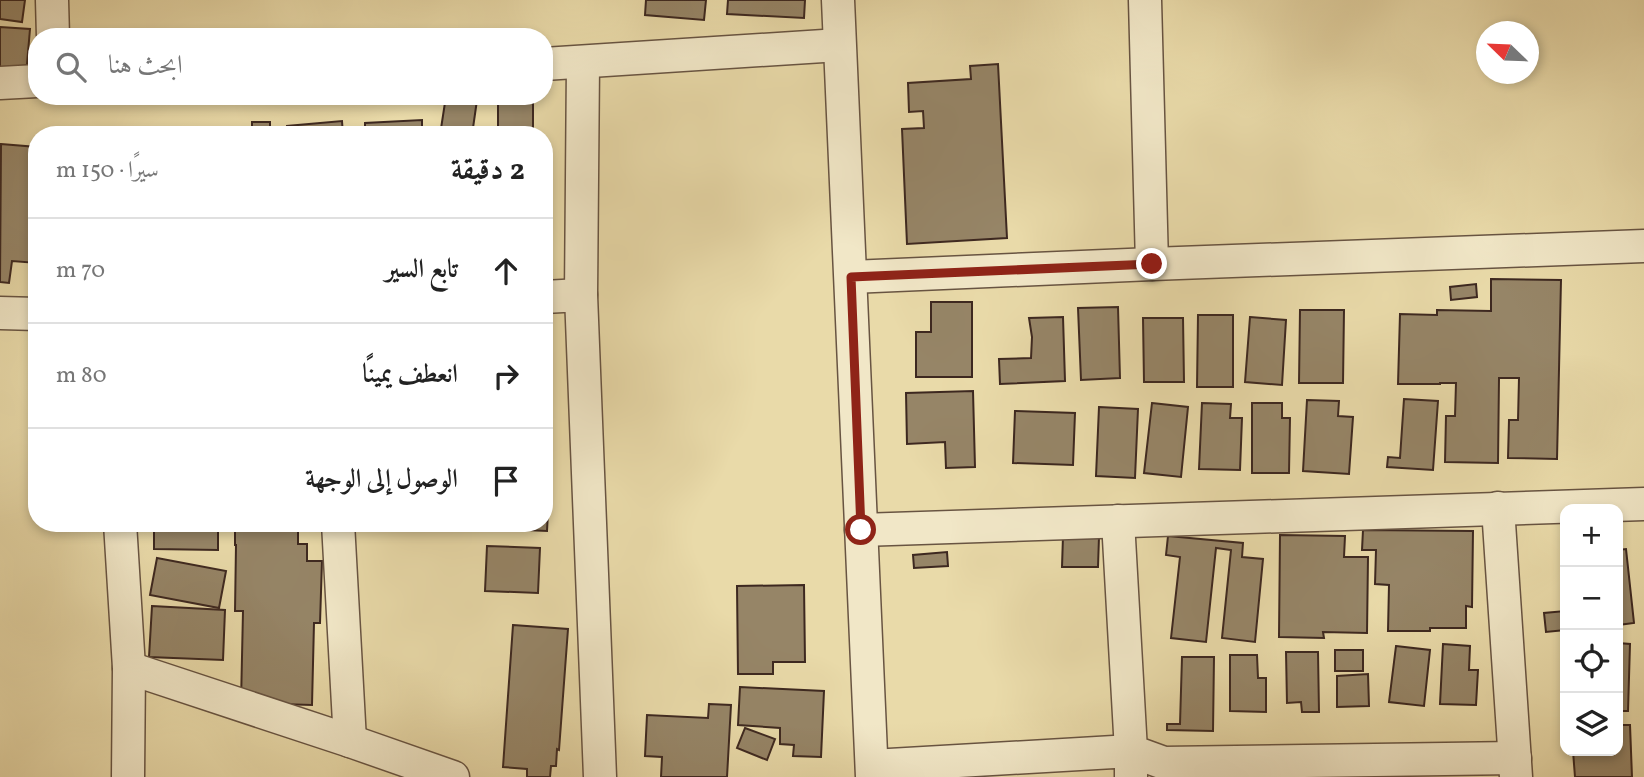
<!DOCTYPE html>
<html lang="ar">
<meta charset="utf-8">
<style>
:root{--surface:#fff;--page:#f6f6f6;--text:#222;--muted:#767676;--line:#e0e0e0}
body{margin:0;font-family:Vollkorn,Amiri,serif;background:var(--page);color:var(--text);direction:rtl}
.controls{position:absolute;right:21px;bottom:21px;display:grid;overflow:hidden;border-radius:14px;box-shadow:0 4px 10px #0003}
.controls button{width:63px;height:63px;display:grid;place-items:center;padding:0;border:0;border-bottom:2px solid var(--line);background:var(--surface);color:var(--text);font:35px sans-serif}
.compass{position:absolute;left:1476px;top:21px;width:63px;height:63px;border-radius:50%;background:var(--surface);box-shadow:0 4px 10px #0003;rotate:293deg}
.stop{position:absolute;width:21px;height:21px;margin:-16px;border:5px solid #8f2418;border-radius:50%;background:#fff}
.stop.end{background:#8f2418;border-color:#fff;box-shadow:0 2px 7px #0008}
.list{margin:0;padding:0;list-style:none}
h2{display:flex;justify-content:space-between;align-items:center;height:91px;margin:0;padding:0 28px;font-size:30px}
h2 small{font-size:23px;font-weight:400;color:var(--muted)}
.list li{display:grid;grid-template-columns:46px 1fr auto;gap:21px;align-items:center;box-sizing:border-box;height:105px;padding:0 28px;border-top:2px solid var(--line)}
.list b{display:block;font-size:26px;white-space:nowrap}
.list em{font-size:23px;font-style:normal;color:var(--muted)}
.icon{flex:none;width:38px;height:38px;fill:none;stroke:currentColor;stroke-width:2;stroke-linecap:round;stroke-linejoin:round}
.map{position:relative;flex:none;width:1644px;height:777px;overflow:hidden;direction:ltr}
.search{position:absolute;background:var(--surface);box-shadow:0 4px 10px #0003;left:28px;top:28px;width:525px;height:77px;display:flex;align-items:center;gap:18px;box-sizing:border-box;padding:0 24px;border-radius:28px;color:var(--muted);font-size:26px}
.panel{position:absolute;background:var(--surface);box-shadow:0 4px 10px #0003;left:28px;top:126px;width:525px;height:406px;border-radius:28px;direction:rtl}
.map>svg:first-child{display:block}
.building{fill:#968567;stroke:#3d2820;stroke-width:2}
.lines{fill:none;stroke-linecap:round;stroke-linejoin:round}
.minor-casing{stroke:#685442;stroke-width:35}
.minor{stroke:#f1e7c7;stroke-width:32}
.route{stroke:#8f2418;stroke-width:9}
</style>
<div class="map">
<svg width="1644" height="777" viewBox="0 0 1644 777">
<rect width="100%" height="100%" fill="#e9daa9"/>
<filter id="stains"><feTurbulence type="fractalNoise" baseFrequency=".00286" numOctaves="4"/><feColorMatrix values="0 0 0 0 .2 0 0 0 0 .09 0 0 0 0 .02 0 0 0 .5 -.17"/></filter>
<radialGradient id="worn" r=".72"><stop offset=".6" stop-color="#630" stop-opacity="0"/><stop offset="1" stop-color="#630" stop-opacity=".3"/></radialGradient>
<g class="building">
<polygon points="0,0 25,0 22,22 0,19"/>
<polygon points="646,0 706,0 704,20 645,15"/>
<polygon points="728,0 805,0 804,18 727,14"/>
<polygon points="0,27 30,29 26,76 0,74"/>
<polygon points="998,64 1007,238 907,244 902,129 924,128 923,111 909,112 908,83 971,79 970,66"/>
<polygon points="446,96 477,100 472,135 440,135"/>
<rect x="498" y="98" width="35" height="37"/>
<polygon points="422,120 422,135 365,135 365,123"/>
<polygon points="342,121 343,135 287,135 287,126"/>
<rect x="252" y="122" width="18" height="13"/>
<polygon points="1,144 37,147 37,263 12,261 9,283 0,282"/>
<polygon points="1491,279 1561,280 1557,459 1508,458 1509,420 1518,420 1519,378 1499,378 1498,463 1445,462 1446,416 1455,416 1456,383 1440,383 1440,384 1398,384 1400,314 1437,315 1437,310 1491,311"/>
<polygon points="1476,284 1477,297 1451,300 1450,287"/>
<polygon points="931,302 972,302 972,377 916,377 916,332 931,332"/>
<polygon points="1118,307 1120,378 1081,380 1078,308"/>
<polygon points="1300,310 1344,310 1343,383 1299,383"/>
<polygon points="1198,315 1233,315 1233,387 1197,387"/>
<polygon points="1063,317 1065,381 1000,384 999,359 1031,358 1032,337 1029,318"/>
<polygon points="1250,317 1286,320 1282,385 1245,382"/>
<polygon points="1143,318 1183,318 1184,382 1144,382"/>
<polygon points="973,391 975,467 946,468 945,442 907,444 906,393"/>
<polygon points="1404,399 1438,401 1433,470 1387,467 1388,457 1400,458"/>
<polygon points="1307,400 1339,401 1338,416 1353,417 1349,474 1303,471"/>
<polygon points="1152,403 1188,407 1181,477 1144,473"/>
<polygon points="1202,403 1231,404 1230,418 1242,418 1240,470 1199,469"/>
<polygon points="1252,403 1282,403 1282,418 1290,418 1289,473 1252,473"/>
<polygon points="1099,407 1138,409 1135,478 1096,476"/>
<polygon points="1015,411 1075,413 1073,465 1013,463"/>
<polygon points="544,452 551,453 547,531 481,528 481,523 544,523"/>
<polygon points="154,523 218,523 218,550 154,549"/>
<polygon points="235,523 298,523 298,544 307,544 307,561 322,561 320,623 314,623 312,705 241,703 243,611 235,611 236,545 235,545"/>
<polygon points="1363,530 1473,531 1472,607 1466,606 1466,628 1430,628 1430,631 1388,631 1389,585 1375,584 1376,550 1362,550"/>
<polygon points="1280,535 1345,536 1344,557 1368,557 1367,633 1323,632 1324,638 1279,637"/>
<polygon points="1063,536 1099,537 1098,567 1062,567"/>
<polygon points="1168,536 1243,543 1242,557 1263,559 1255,642 1222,638 1231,550 1216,548 1206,642 1171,638 1180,557 1166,555"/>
<polygon points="487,546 540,548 538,593 485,591"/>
<polygon points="1626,549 1634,623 1618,625 1618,550"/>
<polygon points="947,552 948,566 914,568 913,555"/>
<polygon points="157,558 226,571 219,608 150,595"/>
<polygon points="804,585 805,662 773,662 773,674 738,674 737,586"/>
<polygon points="152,606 225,610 223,660 149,657"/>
<polygon points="1565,611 1565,630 1546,632 1544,613"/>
<polygon points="513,625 568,629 559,750 557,749 556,766 551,766 550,777 527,777 527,769 503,767"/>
<polygon points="1618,643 1630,644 1628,711 1618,711"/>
<polygon points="1443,644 1470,646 1469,670 1478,670 1476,705 1440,704"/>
<polygon points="1396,646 1430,650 1424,706 1389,702"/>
<rect x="1335" y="650" width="28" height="21"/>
<polygon points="1286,652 1318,652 1319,712 1302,712 1301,702 1287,703"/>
<polygon points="1230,655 1257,655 1258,678 1266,678 1266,712 1230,711"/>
<polygon points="1182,657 1214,657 1213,731 1167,730 1167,724 1180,724"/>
<polygon points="1368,674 1369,706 1337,707 1337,676"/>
<polygon points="740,687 824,691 821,757 793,756 794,745 780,744 780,728 738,725"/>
<polygon points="709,704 731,705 727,777 661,777 662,757 645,756 647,715 708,718"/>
<polygon points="1618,725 1630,725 1632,777 1575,777 1573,751 1618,751"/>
<polygon points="745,728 775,739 767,760 737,748"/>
</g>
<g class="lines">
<defs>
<g id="minor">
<polyline points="52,0 53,37"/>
<polyline points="838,0 872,777"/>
<polyline points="1145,0 1152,264"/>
<polyline points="544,64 839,45"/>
<polyline points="0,83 37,81"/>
<polyline points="851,277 1152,264 1644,246"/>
<polyline points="581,295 583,63"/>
<polyline points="544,297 581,295 600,777"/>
<polyline points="0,313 37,314"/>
<polyline points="1498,508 1516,777"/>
<polyline points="1118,521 1131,751 1164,763 1515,758"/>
<polyline points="120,523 129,668 128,777"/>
<polyline points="338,523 350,741"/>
<polyline points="861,530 1644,504"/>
<polyline points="129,668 350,741 453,777"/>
<polyline points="872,766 1131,751 1131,777"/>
</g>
</defs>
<use href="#minor" class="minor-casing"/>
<use href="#minor" class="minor"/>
</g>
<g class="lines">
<polyline class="route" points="861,530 851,277 1152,264"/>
</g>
<rect width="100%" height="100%" filter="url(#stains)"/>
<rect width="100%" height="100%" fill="url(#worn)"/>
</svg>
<div class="controls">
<button>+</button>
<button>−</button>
<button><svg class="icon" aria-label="locate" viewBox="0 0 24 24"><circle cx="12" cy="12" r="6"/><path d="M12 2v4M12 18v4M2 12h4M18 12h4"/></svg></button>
<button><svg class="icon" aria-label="layers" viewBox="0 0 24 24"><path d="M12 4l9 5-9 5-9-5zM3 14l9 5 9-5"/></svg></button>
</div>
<svg class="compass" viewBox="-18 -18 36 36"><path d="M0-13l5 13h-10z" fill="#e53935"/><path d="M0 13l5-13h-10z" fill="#767676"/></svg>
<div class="stop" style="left:861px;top:530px"></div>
<div class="stop end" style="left:1152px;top:264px"></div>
<div class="search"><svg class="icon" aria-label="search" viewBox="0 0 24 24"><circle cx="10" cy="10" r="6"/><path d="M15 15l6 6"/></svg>ابحث هنا</div>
<section class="panel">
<h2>2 دقيقة<small>سيرًا · 150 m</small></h2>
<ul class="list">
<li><svg class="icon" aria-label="ahead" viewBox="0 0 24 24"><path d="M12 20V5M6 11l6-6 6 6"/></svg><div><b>تابع السير</b></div><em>70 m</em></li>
<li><svg class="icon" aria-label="right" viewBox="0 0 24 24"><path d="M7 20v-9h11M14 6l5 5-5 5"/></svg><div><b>انعطف يمينًا</b></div><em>80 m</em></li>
<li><svg class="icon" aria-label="arrive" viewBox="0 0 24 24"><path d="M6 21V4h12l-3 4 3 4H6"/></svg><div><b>الوصول إلى الوجهة</b></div></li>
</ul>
</section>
</div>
